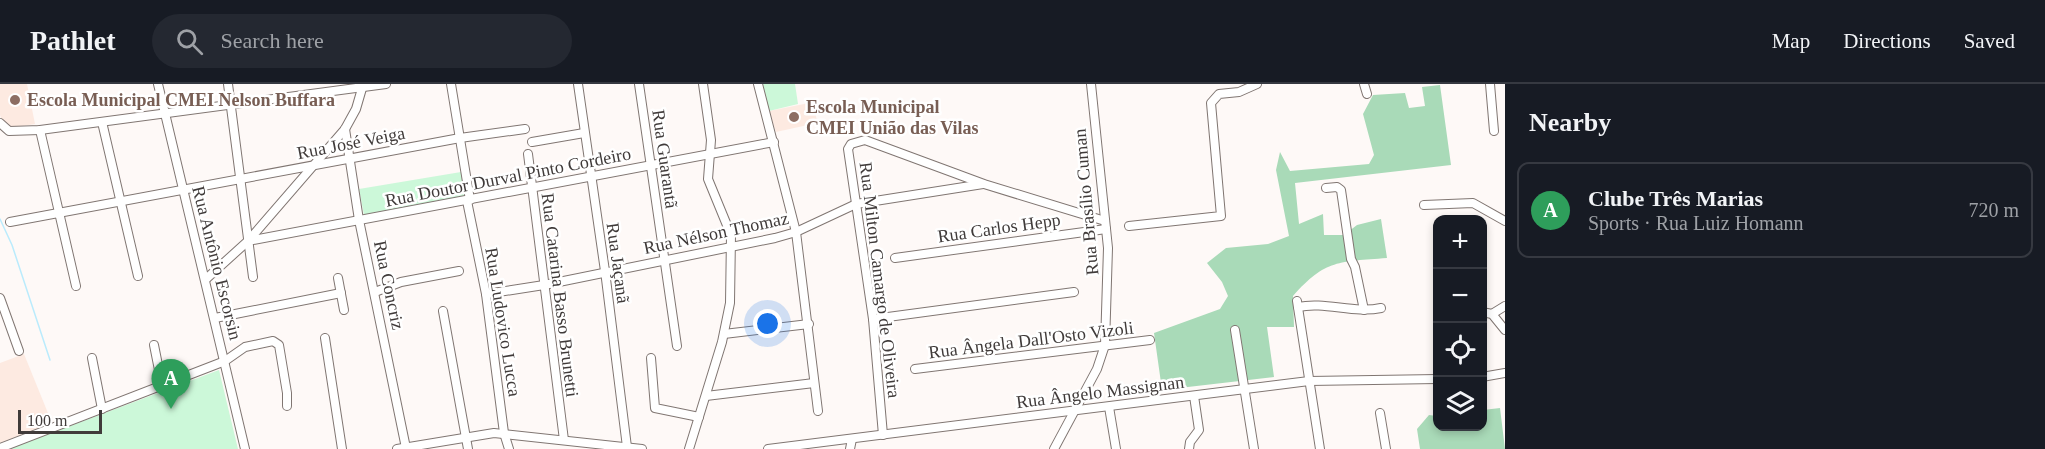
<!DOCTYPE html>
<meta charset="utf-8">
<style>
:root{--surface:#171b24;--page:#242831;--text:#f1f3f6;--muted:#9ea1a6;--line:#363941;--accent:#a17125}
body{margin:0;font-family:"Times New Roman",serif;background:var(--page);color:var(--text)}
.controls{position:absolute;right:18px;bottom:18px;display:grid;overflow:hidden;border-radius:12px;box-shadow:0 3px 9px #0003}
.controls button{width:54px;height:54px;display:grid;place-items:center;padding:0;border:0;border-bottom:2px solid var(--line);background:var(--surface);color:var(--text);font:30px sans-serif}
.scale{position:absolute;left:18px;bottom:15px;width:84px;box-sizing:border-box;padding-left:6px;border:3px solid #403b3a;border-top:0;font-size:16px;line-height:21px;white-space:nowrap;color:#403b3a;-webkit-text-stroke:4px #fff;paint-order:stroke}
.you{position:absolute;left:768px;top:240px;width:21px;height:21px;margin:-15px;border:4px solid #fff;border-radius:50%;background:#1a73e8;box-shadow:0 0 0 9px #1a73e833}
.badge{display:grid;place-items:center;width:39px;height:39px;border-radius:50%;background:var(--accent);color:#fff;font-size:20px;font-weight:700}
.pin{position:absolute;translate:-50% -50px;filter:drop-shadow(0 2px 3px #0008)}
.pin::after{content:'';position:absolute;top:32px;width:21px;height:18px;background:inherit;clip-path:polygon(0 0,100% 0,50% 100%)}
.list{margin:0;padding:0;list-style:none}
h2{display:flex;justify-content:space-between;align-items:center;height:78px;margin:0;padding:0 24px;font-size:26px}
h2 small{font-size:20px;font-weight:400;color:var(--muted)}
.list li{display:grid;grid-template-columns:39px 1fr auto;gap:18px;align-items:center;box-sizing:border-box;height:96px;margin:0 12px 12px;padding:0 12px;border:2px solid var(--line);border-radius:12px}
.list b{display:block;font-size:22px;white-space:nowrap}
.list p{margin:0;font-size:20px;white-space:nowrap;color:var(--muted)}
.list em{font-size:20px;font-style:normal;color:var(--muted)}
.icon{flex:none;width:33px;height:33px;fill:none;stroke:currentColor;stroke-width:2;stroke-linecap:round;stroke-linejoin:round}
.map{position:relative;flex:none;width:1505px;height:365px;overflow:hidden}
header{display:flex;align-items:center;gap:36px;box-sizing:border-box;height:84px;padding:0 30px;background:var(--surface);border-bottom:2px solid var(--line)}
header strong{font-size:28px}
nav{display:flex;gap:33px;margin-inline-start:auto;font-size:21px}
.search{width:420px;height:54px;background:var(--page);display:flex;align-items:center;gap:15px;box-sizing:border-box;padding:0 21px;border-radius:33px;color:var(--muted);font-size:22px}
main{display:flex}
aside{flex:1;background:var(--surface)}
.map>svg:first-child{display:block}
.built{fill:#fdeae1}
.green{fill:#ccf8d9}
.forest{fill:#a9dab8}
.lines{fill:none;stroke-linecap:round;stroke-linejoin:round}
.stream{stroke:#baebfc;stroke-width:1.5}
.minor-casing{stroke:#807672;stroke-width:10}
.minor{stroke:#fff;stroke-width:8}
.education-dot{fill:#8d6e63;stroke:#fff;stroke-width:2}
.labels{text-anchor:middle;stroke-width:5;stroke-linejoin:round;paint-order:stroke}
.education-label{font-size:18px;font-weight:bold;fill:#785e54;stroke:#fff;text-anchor:start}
.street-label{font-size:18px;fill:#403b3a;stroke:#fff}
</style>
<header>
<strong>Pathlet</strong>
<div class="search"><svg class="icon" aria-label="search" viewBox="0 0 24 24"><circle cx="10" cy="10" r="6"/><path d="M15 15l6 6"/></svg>Search here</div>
<nav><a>Map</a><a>Directions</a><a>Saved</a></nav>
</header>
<main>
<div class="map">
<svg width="1505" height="365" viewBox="0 0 1505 365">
<rect width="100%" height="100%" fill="#fef9f7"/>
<g class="built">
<polygon points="0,0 27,0 35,40 9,44 3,40 0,31"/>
<polygon points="814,18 817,39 776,48 769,27"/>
<polygon points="24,270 52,339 0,359 0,279"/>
</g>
<g class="green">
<polygon points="763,0 795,0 798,20 769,27"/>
<polygon points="461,88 465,114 364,131 359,105"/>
<polygon points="219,286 238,365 9,365"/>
</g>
<g class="forest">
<path d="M1440,1L1451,81L1295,99L1299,140L1323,130L1324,151H1344L1357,141L1381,135L1387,174C1339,178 1326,175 1293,212L1294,243H1267L1274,293L1162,306L1154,249L1220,225L1228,212L1222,198L1207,179L1226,164L1268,160L1289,152L1276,86L1280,68L1290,87L1369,80L1374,71L1363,30L1373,11L1405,9L1409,24L1425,22L1422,3Z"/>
<polygon points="1500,324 1505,365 1420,365 1417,345 1429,331 1437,332 1438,342 1482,342 1483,326"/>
</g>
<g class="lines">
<polyline class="stream" points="0,135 12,161 50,276"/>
<defs>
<g id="minor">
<polyline points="158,0 245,365"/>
<polyline points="228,0 253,193"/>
<polyline points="451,0 470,116"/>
<polyline points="578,0 605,187 627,363"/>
<polyline points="639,0 677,262"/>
<polyline points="758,0 796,148 818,327"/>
<polyline points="1364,0 1367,10"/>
<polyline points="1490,0 1494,47"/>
<polyline points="102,38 138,192"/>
<polyline points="0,39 9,47 40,46 386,0"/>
<polyline points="345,45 359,136 406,364"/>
<polyline points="40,46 76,202"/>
<polyline points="532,58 584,49"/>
<polyline points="528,70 564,356"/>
<polyline points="1326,104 1337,103 1341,106 1351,175 1355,183 1364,226"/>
<polyline points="467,117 486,210 504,349 509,365"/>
<polyline points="1424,121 1473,119 1505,137"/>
<polyline points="10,138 460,54 525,45"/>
<polyline points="1129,142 1221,132 1211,19 1219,10 1239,8 1257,0"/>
<polyline points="248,157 774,58"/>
<polyline points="895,174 1106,145"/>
<polyline points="338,194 344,226"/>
<polyline points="206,195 248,157 345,45 356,25 363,1"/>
<polyline points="375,208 401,198 459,187"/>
<polyline points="486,210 544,201 775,154 796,148 856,120 983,100"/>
<polyline points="0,214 19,267"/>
<polyline points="1297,217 1320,365"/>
<path d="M1298,223C1325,217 1354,230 1381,224"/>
<polyline points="443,227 468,365"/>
<polyline points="1482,228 1492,230 1505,246"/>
<polyline points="1492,230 1505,222"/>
<polyline points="215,234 341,209"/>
<polyline points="873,235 1074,208"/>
<polyline points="1235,246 1254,365"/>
<polyline points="724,250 809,240"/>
<polyline points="325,254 342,365"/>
<polyline points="154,261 162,301"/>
<polyline points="92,274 102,325"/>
<polyline points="651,274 655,324 699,333"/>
<polyline points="915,285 1150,256"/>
<polyline points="1482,293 1505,289"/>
<polyline points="706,312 814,299"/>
<polyline points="1109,323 1116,365"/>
<polyline points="1380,329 1386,365"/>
<polyline points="883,351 873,235 848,65 851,60 865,56 984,100 1105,137"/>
<polyline points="0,364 225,277 245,263 273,257 279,261 287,309 287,322"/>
<polyline points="397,365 494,349 642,365"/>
<polyline points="689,365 722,258 730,219 731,151 708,95 711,56 703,0"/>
<polyline points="768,365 1309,297 1438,295"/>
<polyline points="850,365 852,355"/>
<polyline points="1054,365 1097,285 1105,261 1108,164 1091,0"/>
<polyline points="1189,365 1190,358 1199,346 1194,312"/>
</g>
</defs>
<use href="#minor" class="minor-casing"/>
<use href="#minor" class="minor"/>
</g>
<g class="education-dot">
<circle cx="15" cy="16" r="6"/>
<circle cx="794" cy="33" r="6"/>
</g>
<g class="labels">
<g class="education-label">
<text x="27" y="22">Escola Municipal CMEI Nelson Buffara</text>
<text x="806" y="29">Escola Municipal<tspan x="806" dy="21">CMEI União das Vilas</tspan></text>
</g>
<g class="street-label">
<text transform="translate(351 59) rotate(-11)" y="6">Rua José Veiga</text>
<text transform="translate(665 75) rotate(82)" y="6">Rua Guarantã</text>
<text transform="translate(508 93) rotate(-11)" y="6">Rua Doutor Durval Pinto Cordeiro</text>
<text transform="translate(1086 118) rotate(-95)" y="6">Rua Brasílio Cuman</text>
<text transform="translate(999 144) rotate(-8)" y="6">Rua Carlos Hepp</text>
<text transform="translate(716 149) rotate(-12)" y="6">Rua Nélson Thomaz</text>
<text transform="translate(217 179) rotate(76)" y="6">Rua Antônio Escorsin</text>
<text transform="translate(618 179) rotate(82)" y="6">Rua Jaçanã</text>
<text transform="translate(880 196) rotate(83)" y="6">Rua Milton Camargo de Oliveira</text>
<text transform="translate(389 201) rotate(78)" y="6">Rua Concriz</text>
<text transform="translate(560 211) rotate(83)" y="6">Rua Catarina Basso Brunetti</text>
<text transform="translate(503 238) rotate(81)" y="6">Rua Ludovico Lucca</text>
<text transform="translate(1031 256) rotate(-7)" y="6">Rua Ângela Dall'Osto Vizoli</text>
<text transform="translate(1100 308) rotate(-7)" y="6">Rua Ângelo Massignan</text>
</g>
</g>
</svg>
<div class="controls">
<button>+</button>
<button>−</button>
<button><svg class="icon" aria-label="locate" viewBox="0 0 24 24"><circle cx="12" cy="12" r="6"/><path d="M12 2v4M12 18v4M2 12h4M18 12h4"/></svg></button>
<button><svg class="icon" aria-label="layers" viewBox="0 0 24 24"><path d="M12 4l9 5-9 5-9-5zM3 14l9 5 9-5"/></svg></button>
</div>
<div class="scale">100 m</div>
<div class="you"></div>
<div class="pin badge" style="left:171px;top:325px;background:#2e9e5b">A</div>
</div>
<aside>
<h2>Nearby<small></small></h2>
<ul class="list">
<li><span class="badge" style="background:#2e9e5b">A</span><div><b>Clube Três Marias</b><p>Sports · Rua Luiz Homann</p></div><em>720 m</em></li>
</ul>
</aside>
</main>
